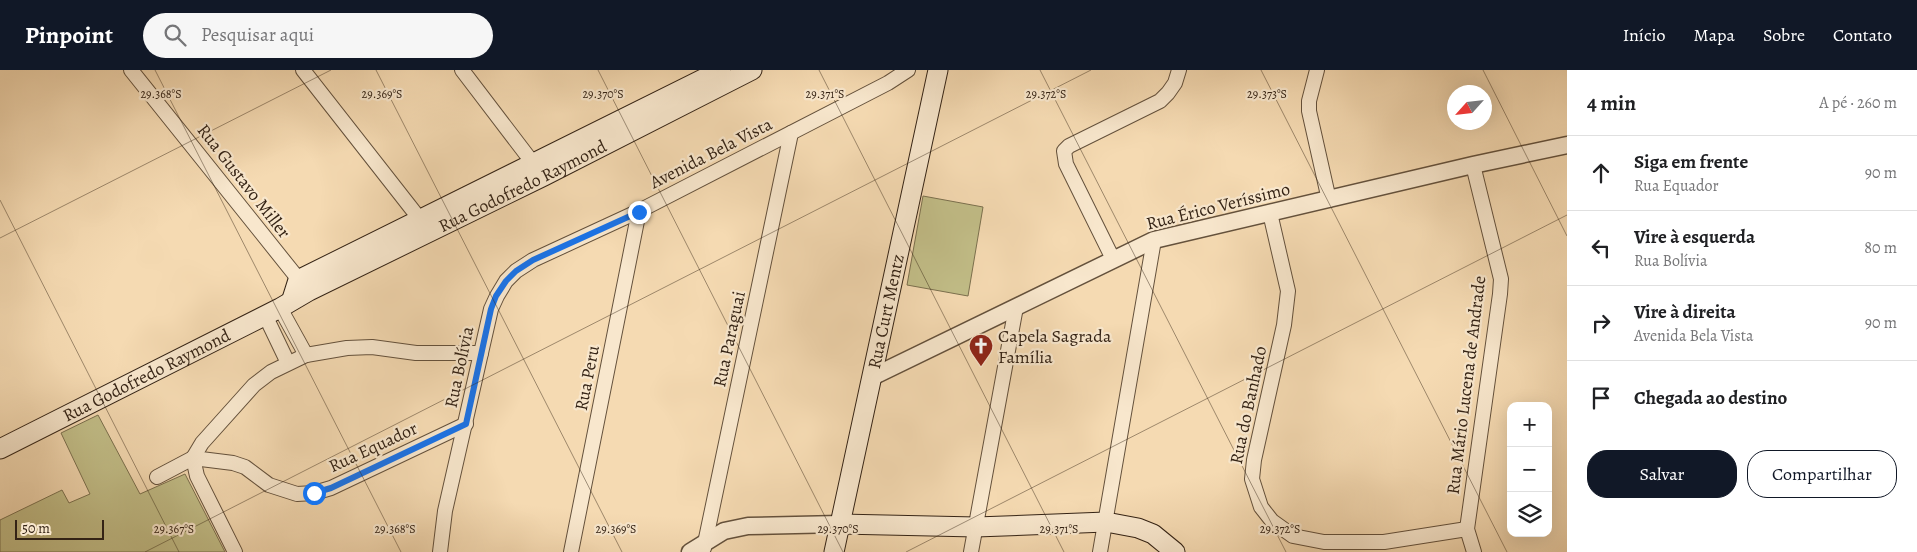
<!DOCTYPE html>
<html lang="pt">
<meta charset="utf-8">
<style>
:root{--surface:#fff;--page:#f6f6f6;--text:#202124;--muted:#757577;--line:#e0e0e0;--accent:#111827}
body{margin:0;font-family:Alegreya,serif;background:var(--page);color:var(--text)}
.controls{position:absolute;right:15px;bottom:15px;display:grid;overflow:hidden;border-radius:10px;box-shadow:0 5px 20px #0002}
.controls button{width:45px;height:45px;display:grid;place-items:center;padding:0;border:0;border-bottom:1px solid var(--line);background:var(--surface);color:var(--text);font:25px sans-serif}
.compass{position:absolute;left:1447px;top:15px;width:45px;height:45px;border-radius:50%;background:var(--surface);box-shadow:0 5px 20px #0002;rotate:243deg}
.scale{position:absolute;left:15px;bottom:12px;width:89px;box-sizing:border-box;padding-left:5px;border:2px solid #342315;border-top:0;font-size:14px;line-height:18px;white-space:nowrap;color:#342315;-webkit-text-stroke:4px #f8e7cd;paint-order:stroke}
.stop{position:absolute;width:15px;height:15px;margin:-11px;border:4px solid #1a73e8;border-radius:50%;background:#fff}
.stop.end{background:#1a73e8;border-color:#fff;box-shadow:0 1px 5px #0008}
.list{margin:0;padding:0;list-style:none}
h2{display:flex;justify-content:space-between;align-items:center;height:65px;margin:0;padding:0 20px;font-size:21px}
h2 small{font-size:16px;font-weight:400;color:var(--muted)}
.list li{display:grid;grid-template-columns:32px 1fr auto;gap:15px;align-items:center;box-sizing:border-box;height:75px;padding:0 20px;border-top:1px solid var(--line)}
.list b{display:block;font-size:19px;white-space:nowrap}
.list p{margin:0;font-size:16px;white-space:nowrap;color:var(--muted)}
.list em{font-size:16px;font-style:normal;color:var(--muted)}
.actions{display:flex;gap:10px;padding:15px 20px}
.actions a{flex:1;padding:11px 0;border:1px solid var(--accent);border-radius:20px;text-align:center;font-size:18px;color:var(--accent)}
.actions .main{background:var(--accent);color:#fff}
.icon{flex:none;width:28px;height:28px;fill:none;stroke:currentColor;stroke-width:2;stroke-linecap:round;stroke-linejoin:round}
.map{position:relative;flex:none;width:1567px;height:482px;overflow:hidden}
header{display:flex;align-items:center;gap:30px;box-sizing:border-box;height:70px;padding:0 25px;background:var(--accent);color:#fff}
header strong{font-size:24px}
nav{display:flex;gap:28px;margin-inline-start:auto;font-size:18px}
.search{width:350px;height:45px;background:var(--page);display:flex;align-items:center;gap:12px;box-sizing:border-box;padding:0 18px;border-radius:28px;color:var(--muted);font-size:19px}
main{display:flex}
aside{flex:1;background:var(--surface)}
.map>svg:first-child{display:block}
.green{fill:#c2be88;stroke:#7b704e}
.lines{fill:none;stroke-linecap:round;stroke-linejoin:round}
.minor-casing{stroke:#64513c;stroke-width:16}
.tertiary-casing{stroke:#64513c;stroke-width:19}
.secondary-casing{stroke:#342315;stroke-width:21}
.minor{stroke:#f8e7cd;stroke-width:14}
.tertiary{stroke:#f8e7cd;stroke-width:16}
.secondary{stroke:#f8e7cd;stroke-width:19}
.route{stroke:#1a73e8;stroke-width:6}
.ticks{fill:none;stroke:#342315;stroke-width:1;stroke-opacity:0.45}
.labels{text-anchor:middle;stroke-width:4.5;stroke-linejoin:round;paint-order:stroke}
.street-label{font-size:18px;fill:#342315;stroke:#f8e7cd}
.poi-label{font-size:18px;fill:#342315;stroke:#f8e7cd;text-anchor:start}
.ticks-label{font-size:12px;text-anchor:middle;fill:#342315;stroke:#f8e7cd;stroke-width:4.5;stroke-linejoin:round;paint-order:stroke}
</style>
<header>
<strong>Pinpoint</strong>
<div class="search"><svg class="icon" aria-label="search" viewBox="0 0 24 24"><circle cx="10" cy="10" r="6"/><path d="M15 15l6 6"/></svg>Pesquisar aqui</div>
<nav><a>Início</a><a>Mapa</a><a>Sobre</a><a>Contato</a></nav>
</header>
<main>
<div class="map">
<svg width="1567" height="482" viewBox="0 0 1567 482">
<rect width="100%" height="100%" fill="#f5dab2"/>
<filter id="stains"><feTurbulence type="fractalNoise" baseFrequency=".004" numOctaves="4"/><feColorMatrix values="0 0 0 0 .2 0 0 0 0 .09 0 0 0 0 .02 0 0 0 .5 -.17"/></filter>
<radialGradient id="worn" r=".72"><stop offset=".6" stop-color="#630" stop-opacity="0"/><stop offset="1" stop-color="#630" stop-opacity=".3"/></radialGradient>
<g class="green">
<polygon points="923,126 983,137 968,226 907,215"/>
<polygon points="98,345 140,424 185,404 225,482 0,482 0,450 62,420 69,433 90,424 61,363"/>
</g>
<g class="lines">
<defs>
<g id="minor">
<polyline points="131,0 304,216"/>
<polyline points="303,0 426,157"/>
<polyline points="462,0 539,101"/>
<polyline points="1317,0 1309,31 1309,41 1329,130"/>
<polyline points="1473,95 1501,209 1500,224 1467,459 1474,482"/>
<polyline points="1270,143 1288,221 1284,255 1254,390 1252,409 1261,437 1272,451 1293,466 1324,472 1384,472 1467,459"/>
<polyline points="1113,189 1066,94 1064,81 1069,76 1160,31 1168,23 1175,13 1179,0"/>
<polyline points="280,238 306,285"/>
<polyline points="265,245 288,293"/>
<polyline points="193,388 202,373 254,315 271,302 306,285 347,278 372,277 416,283 481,283"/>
<polyline points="193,388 197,406 235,482"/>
<polyline points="157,407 193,388 233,393 245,397 269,415 297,424 314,423 331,418 466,354"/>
<polyline points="704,478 791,63"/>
<polyline points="440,482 445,441 481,283 491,239 497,226 506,211 516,201 533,190 639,141 888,13 908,0"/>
<polyline points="571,482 639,141"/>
<polyline points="971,482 1016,237"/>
<polyline points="1100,482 1154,170"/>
</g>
<g id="tertiary">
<polyline points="872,307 1154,170 1473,95 1567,75"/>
<polyline points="690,482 724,461 748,456 840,454"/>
</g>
<g id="secondary">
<polyline points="292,229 298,210 721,0"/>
<path id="s1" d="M0,379L280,238L309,221L544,106L752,0"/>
<polyline points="840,454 976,457 1106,452 1138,458 1153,464 1175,482"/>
<path id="s2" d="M834,482L938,0"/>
</g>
</defs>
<use href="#minor" class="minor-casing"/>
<use href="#tertiary" class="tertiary-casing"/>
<use href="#secondary" class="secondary-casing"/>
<use href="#minor" class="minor"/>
<use href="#tertiary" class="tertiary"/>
<use href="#secondary" class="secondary"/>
</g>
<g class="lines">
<polyline class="route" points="314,423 331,418 466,354 491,239 496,226 506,211 516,201 533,190 639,142"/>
</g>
<path class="ticks" d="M155,0L401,482M376,0L622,482M598,0L843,482M819,0L1064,482M1040,0L1286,482M1261,0L1507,482M1483,0L1567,166M0,130L179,482M0,168L331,0M145,482L1091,0M906,482L1567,145"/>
<defs>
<symbol id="church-pin" viewBox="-11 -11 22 30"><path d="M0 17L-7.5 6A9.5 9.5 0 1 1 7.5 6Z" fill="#8f2418" stroke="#f8e7cd"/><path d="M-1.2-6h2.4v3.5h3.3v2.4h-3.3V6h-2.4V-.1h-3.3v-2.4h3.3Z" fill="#fff"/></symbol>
</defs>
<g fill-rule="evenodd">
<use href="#church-pin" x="967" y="262" width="28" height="38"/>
</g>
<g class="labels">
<g class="street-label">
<text transform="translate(711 83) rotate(-27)" y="6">Avenida Bela Vista</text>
<text transform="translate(244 111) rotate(52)" y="6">Rua Gustavo Miller</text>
<text dy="6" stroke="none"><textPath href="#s1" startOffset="585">Rua Godofredo Raymond</textPath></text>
<text transform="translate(1218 136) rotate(-14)" y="6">Rua Érico Veríssimo</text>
<text dy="6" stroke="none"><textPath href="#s2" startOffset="246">Rua Curt Mentz</textPath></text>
<text transform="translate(729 269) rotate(-78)" y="6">Rua Paraguai</text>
<text transform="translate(459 297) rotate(-78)" y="6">Rua Bolívia</text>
<text dy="6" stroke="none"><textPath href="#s1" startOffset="164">Rua Godofredo Raymond</textPath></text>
<text transform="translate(587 308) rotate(-79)" y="6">Rua Peru</text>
<text transform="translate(1466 315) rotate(-83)" y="6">Rua Mário Lucena de Andrade</text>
<text transform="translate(1248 335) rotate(-78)" y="6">Rua do Banhado</text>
<text transform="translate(373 377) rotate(-25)" y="6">Rua Equador</text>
</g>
<g class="poi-label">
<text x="998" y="272">Capela Sagrada<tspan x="998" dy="21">Família</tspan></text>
</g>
</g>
<g class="ticks-label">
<text x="161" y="28">29.368°S</text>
<text x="382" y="28">29.369°S</text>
<text x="603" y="28">29.370°S</text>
<text x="825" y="28">29.371°S</text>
<text x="1046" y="28">29.372°S</text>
<text x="1267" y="28">29.373°S</text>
<text x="174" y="463">29.367°S</text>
<text x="395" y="463">29.368°S</text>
<text x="616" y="463">29.369°S</text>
<text x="838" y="463">29.370°S</text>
<text x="1059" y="463">29.371°S</text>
<text x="1280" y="463">29.372°S</text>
</g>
<rect width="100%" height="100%" filter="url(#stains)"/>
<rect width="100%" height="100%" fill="url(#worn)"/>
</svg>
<div class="controls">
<button>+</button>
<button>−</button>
<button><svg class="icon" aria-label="layers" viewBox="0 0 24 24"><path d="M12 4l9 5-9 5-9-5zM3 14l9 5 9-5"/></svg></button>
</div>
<svg class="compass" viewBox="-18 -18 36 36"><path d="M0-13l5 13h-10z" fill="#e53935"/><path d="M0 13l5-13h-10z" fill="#757577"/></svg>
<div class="scale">50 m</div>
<div class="stop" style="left:314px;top:423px"></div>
<div class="stop end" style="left:639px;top:142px"></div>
</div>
<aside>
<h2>4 min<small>A pé · 260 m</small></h2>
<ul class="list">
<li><svg class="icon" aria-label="ahead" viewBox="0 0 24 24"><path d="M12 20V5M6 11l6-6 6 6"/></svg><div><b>Siga em frente</b><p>Rua Equador</p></div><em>90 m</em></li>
<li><svg class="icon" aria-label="left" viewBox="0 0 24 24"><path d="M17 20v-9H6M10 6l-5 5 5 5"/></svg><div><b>Vire à esquerda</b><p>Rua Bolívia</p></div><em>80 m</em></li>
<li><svg class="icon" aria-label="right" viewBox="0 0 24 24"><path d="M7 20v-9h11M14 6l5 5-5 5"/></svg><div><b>Vire à direita</b><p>Avenida Bela Vista</p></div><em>90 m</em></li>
<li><svg class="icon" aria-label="arrive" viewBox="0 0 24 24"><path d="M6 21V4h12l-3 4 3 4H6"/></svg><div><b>Chegada ao destino</b></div></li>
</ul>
<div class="actions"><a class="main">Salvar</a><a>Compartilhar</a></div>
</aside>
</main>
